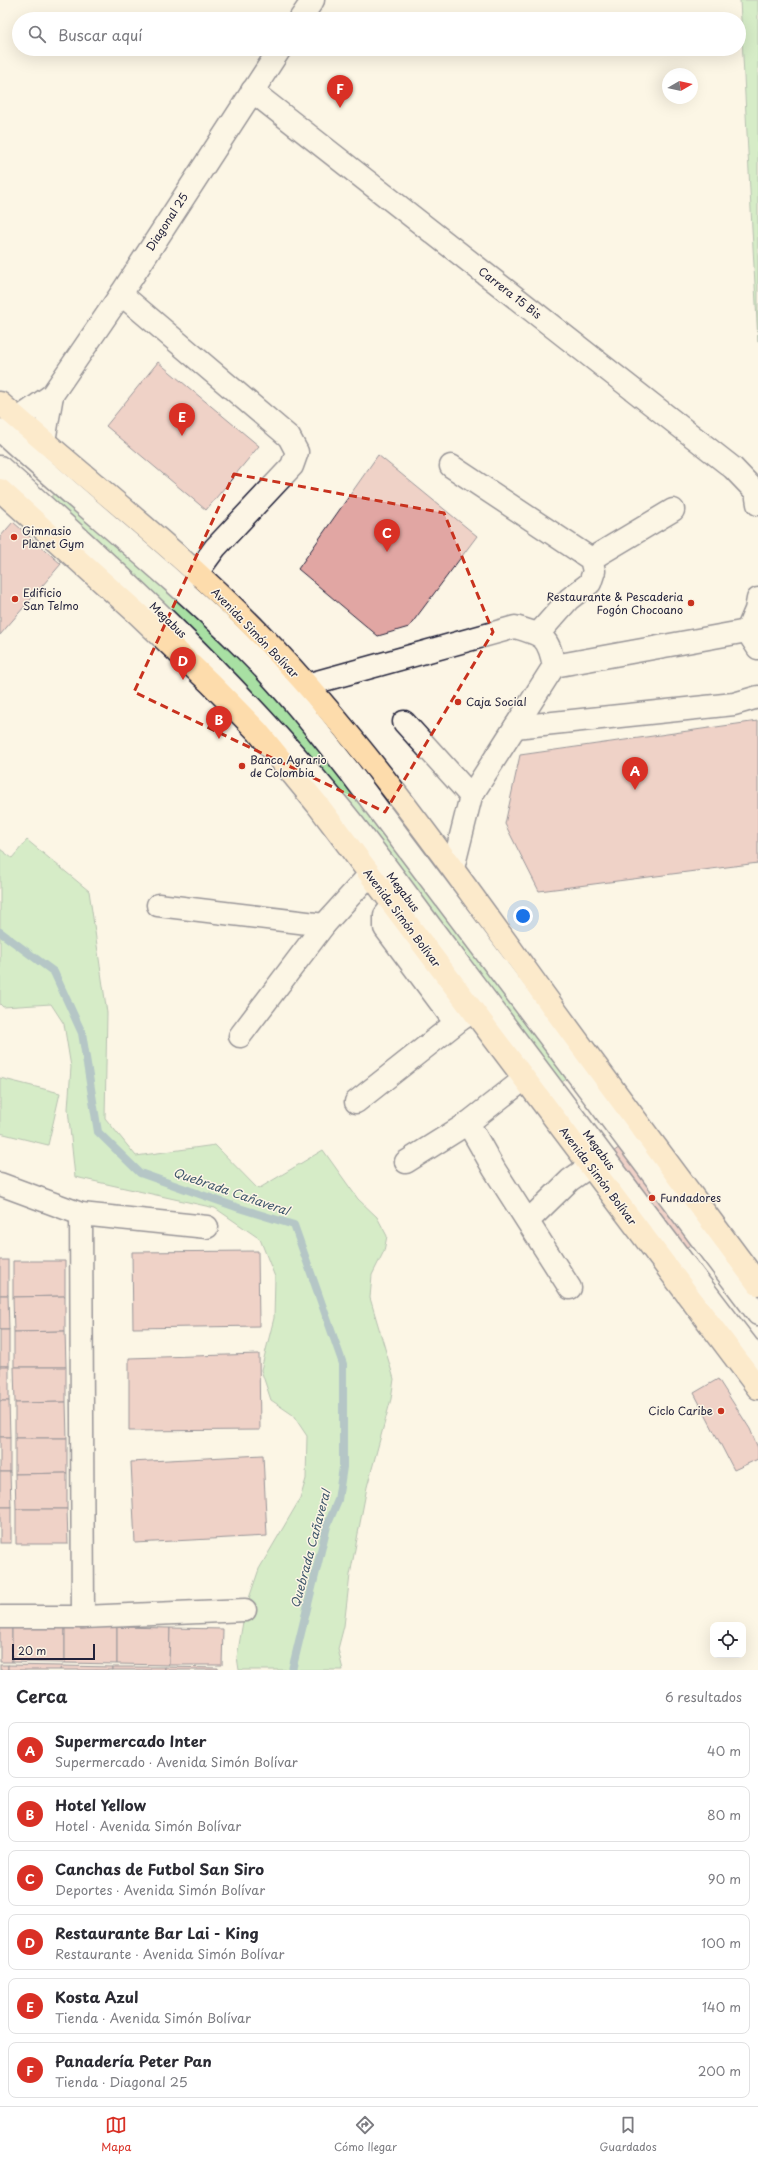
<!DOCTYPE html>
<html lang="es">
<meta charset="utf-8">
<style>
:root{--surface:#fff;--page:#f2f2f3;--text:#2b2b33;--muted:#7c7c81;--line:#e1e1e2;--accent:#d93025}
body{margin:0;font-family:"Playpen Sans",sans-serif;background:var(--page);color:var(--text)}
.controls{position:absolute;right:12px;bottom:12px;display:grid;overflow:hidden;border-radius:8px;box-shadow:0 4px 16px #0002}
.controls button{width:36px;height:36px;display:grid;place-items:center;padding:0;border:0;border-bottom:1px solid var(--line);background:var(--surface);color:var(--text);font:20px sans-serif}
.compass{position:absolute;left:662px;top:68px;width:36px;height:36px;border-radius:50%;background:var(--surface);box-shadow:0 4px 16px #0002;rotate:81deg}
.scale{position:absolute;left:12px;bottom:10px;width:83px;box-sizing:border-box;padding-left:4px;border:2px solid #22223b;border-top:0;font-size:11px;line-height:14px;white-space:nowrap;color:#22223b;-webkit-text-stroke:3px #fcf5e5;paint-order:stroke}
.you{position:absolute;left:523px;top:916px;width:14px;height:14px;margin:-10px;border:3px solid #fff;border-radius:50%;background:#1a73e8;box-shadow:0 0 0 6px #1a73e833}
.badge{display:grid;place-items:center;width:26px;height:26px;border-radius:50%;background:var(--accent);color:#fff;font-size:13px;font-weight:700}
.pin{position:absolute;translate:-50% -33px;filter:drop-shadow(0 1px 2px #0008)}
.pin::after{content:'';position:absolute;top:21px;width:14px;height:12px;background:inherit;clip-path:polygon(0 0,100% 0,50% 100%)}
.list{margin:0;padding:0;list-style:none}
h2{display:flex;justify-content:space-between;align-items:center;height:52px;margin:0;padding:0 16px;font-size:17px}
h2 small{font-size:13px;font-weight:400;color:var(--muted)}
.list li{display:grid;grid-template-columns:26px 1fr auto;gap:12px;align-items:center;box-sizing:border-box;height:56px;margin:0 8px 8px;padding:0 8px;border:1px solid var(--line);border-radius:8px}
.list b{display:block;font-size:15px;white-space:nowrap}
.list p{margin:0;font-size:13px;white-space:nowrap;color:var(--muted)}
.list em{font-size:13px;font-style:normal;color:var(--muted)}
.icon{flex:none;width:22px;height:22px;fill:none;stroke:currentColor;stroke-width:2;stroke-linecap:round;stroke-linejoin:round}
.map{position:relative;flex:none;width:758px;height:1670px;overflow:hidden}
.search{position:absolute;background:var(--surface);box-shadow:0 4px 16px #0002;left:12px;right:12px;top:12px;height:44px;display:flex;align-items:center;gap:10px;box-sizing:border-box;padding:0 14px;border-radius:22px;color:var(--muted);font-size:15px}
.sheet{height:436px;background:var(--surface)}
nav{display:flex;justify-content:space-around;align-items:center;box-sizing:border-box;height:56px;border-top:1px solid var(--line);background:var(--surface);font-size:11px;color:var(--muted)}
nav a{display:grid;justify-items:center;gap:2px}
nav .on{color:var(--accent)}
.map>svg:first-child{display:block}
.green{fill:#a8e0a3;stroke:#65816f}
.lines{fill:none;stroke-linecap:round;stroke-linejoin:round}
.stream{stroke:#5e8d9f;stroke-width:8}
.building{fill:#e1a6a3;stroke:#22223b}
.minor-casing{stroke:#22223b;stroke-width:25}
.major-casing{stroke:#22223b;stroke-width:25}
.minor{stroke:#fcf5e5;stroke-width:22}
.major{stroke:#fddcac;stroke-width:22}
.marked{fill:none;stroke:#c8321e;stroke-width:3;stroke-dasharray:8 5;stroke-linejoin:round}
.poi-dot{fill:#c8321e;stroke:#fcf5e5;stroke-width:1.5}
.labels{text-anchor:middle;stroke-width:3;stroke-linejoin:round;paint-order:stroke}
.street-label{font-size:11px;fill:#22223b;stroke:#fcf5e5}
.poi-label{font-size:11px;fill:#22223b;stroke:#fcf5e5;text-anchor:start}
.water-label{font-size:12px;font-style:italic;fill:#40586d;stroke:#fcf5e5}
</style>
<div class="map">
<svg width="758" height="1670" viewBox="0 0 758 1670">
<rect width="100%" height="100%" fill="#fcf5e5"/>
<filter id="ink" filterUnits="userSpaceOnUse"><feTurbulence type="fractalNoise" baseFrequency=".025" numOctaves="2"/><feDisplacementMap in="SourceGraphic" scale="8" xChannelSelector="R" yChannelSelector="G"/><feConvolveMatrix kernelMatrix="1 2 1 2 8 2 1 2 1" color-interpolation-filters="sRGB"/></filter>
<g filter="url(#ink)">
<g class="green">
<polygon points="740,0 758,0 758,342"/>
<polygon points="63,485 218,624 577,1072 553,1088 329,793 43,506"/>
<polygon points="27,840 89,891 107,1013 105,1118 136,1156 215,1145 258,1189 323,1150 358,1199 377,1217 387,1236 384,1251 372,1275 370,1298 394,1379 391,1399 367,1487 350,1575 344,1626 338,1649 343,1670 239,1670 237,1657 245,1610 259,1569 300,1499 306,1479 307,1436 293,1415 271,1400 261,1370 274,1318 275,1277 260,1239 215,1208 75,1177 68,1109 71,1067 64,1024 51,1004 3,1007 0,1004 0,849 12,858"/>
<polygon points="0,1078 60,1093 48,1145 0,1133"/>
</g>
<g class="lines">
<polyline class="stream" points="0,932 54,972 82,1033 98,1132 140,1173 239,1208 294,1225 343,1364 343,1467 338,1500 327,1526 292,1670"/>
</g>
<g class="building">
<polygon points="158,362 259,446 206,510 106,426"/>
<polygon points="378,455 477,536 409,627 378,636 298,569"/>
<polygon points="13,522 61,564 0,635 0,537"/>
<polygon points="758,721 758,863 539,891 505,824 520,755"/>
<polygon points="628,1141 700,1238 676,1255 605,1158"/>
<polygon points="258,1251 259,1326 133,1328 132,1252"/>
<rect x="0" y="1260" width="8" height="35"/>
<polygon points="13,1261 65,1261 65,1296 13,1297"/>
<polygon points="0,1295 8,1295 9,1330 0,1330"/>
<polygon points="65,1296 65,1331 14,1332 13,1297"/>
<rect x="0" y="1330" width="9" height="36"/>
<polygon points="65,1331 66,1367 14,1367 14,1332"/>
<polygon points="259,1354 260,1430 129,1431 129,1358"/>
<rect x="0" y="1366" width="9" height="35"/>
<polygon points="14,1367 66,1367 66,1402 15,1403"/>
<polygon points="718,1379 750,1429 758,1448 758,1459 734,1470 694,1393"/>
<polygon points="0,1401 9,1401 10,1437 0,1437"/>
<polygon points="66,1402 67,1438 15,1438 15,1403"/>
<rect x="0" y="1437" width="10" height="35"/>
<polygon points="15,1438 67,1438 67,1473 15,1474"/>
<polygon points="263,1455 267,1536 135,1543 131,1462"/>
<polygon points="0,1472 10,1472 11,1507 0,1507"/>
<polygon points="67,1473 67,1509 16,1509 15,1474"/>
<rect x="0" y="1507" width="11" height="36"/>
<polygon points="16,1509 67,1509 68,1544 16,1544"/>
<polygon points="0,1625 12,1626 12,1662 0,1662"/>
<polygon points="12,1626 65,1627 65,1663 12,1662"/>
<polygon points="65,1627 117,1627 117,1664 65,1663"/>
<polygon points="117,1627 170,1628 169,1665 117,1664"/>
<polygon points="170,1628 223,1629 222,1665 169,1665"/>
<rect x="0" y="1665" width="8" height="5"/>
<polygon points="8,1665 61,1666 60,1670 8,1670"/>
<polygon points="61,1666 113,1667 113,1670 60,1670"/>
<rect x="113" y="1667" width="52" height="3"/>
<polygon points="165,1667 218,1668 218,1670 165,1670"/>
</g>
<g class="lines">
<defs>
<g id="minor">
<polyline points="300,19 313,0"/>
<polyline points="252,91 733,468 756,492 758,504"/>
<polyline points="121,294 289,437 297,452 292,466 215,548 196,574"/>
<path d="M0,430C81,505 168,572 246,650C284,688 317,730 350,772L758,1314"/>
<polyline points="5,433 18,419 52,395 121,294 280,49"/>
<polyline points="32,454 44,441 52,395"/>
<polyline points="451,466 591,559 594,571 590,583 569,599 538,634"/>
<path d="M0,467C115,569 226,673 326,791C370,842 408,897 448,950C552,1087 653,1225 758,1360"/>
<polyline points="591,559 673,510"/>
<polyline points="747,631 756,610 758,599"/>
<polyline points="747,631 758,648"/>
<polyline points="554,666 747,631"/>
<path d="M306,685L515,627C543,635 548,636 554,666L471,796L453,868"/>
<polyline points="404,722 471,796"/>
<polyline points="515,727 734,704 758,697"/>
<polyline points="158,905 324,925"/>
<polyline points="393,905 385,915 385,928 449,1014 461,1019 473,1012"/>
<polyline points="240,1036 324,925 370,874"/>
<polyline points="356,1102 461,1019"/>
<polyline points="468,1123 494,1169 570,1288"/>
<polyline points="406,1162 468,1123 523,1080"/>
<polyline points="0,1184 81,1214 207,1227"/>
<polyline points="81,1214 83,1617"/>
<polyline points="528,1221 570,1180 590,1166"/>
<polyline points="0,1617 83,1617 245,1610"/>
</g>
<g id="major">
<path d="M0,403C87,480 182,553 263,637C367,746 454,870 542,992C613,1090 686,1187 758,1284"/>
<polyline points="0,490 139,615 211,684 257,731 317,804 758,1388"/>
</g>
</defs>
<use href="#minor" class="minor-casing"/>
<use href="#major" class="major-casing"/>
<use href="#minor" class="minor"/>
<use href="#major" class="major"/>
</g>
</g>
<path d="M0 0H758V1670H0ZM234,474L444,513L493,632L385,812L134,692Z" fill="#fcf5e5" fill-opacity=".55" fill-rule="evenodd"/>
<path class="marked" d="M234,474L444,513L493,632L385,812L134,692Z"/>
<g class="poi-dot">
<circle cx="14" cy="537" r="4"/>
<circle cx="15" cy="599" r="4"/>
<circle cx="691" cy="603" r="4"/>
<circle cx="458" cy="702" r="4"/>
<circle cx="242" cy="766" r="4"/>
<circle cx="652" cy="1198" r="4"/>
<circle cx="721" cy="1411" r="4"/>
</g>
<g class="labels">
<g class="street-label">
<text transform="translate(167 222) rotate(-57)" y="4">Diagonal 25</text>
<text transform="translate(510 293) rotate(38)" y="4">Carrera 15 Bis</text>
<text transform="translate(168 620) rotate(44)" y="4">Megabus</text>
<text transform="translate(255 633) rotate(46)" y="4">Avenida Simón Bolívar</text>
<text transform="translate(403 892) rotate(53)" y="4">Megabus</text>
<text transform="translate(402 918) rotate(53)" y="4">Avenida Simón Bolívar</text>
<text transform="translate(599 1150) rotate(54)" y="4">Megabus</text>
<text transform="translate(598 1176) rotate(53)" y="4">Avenida Simón Bolívar</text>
</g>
<g class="poi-label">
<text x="22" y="535">Gimnasio<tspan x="22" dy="13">Planet Gym</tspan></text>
<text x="23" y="597">Edificio<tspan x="23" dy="13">San Telmo</tspan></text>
<text x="683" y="601" text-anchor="end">Restaurante &amp; Pescaderia<tspan x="683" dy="13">Fogón Chocoano</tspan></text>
<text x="466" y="706">Caja Social</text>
<text x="250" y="764">Banco Agrario<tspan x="250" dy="13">de Colombia</tspan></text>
<text x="660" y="1202">Fundadores</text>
<text x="713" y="1415" text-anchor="end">Ciclo Caribe</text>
</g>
<g class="water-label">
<text transform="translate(231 1192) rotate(19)" y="4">Quebrada Cañaveral</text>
<text transform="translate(311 1549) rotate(-75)" y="4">Quebrada Cañaveral</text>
</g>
</g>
</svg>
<div class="controls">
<button><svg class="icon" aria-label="locate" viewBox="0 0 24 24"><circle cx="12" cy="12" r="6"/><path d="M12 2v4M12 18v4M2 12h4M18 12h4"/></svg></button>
</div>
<svg class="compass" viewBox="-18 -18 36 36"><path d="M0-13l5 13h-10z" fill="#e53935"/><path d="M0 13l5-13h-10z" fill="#7c7c81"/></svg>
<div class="scale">20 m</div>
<div class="you"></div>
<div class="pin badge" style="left:635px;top:790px">A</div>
<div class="pin badge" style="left:219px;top:739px">B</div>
<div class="pin badge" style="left:387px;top:552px">C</div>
<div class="pin badge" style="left:183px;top:680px">D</div>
<div class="pin badge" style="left:182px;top:436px">E</div>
<div class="pin badge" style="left:340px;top:108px">F</div>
<div class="search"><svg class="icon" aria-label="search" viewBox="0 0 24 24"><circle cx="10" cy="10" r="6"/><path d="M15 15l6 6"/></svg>Buscar aquí</div>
</div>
<section class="sheet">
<h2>Cerca<small>6 resultados</small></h2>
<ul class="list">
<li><span class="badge">A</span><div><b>Supermercado Inter</b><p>Supermercado · Avenida Simón Bolívar</p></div><em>40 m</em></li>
<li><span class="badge">B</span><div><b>Hotel Yellow</b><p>Hotel · Avenida Simón Bolívar</p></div><em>80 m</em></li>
<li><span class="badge">C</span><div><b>Canchas de Futbol San Siro</b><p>Deportes · Avenida Simón Bolívar</p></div><em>90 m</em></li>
<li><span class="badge">D</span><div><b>Restaurante Bar Lai - King</b><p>Restaurante · Avenida Simón Bolívar</p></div><em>100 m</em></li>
<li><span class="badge">E</span><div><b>Kosta Azul</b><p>Tienda · Avenida Simón Bolívar</p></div><em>140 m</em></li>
<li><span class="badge">F</span><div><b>Panadería Peter Pan</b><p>Tienda · Diagonal 25</p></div><em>200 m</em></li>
</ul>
</section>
<nav>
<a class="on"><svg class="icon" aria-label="map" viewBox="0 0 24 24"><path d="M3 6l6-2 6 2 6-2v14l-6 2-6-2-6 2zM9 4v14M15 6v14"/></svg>Mapa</a>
<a><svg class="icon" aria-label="directions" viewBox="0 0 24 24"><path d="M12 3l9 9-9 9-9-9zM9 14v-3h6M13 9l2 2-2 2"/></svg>Cómo llegar</a>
<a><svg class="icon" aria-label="saved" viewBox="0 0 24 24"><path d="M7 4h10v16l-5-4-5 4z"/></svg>Guardados</a>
</nav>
